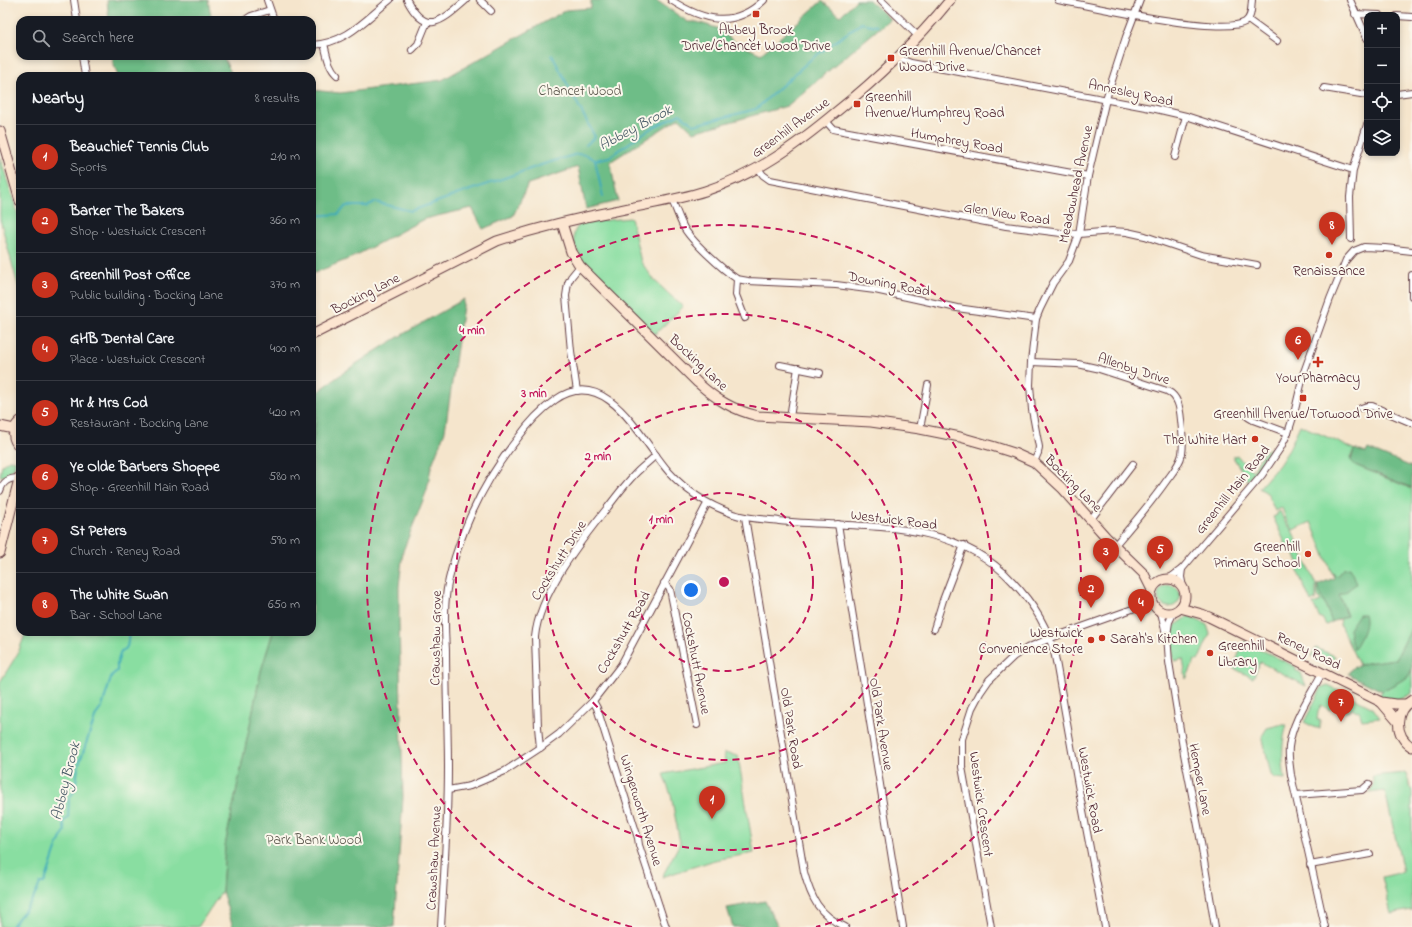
<!DOCTYPE html>
<meta charset="utf-8">
<style>
:root{--surface:#171b24;--page:#20242c;--text:#f1f3f6;--muted:#9ea1a6;--line:#363941;--accent:#c8321e}
body{margin:0;font-family:"Indie Flower",sans-serif;background:var(--page);color:var(--text)}
.controls{position:absolute;right:12px;top:12px;display:grid;overflow:hidden;border-radius:8px;box-shadow:0 2px 6px #0003}
.controls button{width:36px;height:36px;display:grid;place-items:center;padding:0;border:0;border-bottom:1px solid var(--line);background:var(--surface);color:var(--text);font:20px sans-serif}
.you{position:absolute;left:691px;top:590px;width:14px;height:14px;margin:-10px;border:3px solid #fff;border-radius:50%;background:#1a73e8;box-shadow:0 0 0 6px #1a73e833}
.badge{display:grid;place-items:center;width:26px;height:26px;border-radius:50%;background:var(--accent);color:#fff;font-size:13px;font-weight:700}
.pin{position:absolute;translate:-50% -33px;filter:drop-shadow(0 1px 2px #0008)}
.pin::after{content:'';position:absolute;top:21px;width:14px;height:12px;background:inherit;clip-path:polygon(0 0,100% 0,50% 100%)}
.list{margin:0;padding:0;list-style:none}
h2{display:flex;justify-content:space-between;align-items:center;height:52px;margin:0;padding:0 16px;font-size:17px}
h2 small{font-size:13px;font-weight:400;color:var(--muted)}
.list li{display:grid;grid-template-columns:26px 1fr auto;gap:12px;align-items:center;box-sizing:border-box;height:64px;padding:0 16px;border-top:1px solid var(--line)}
.list b{display:block;font-size:15px;white-space:nowrap}
.list p{margin:0;font-size:13px;white-space:nowrap;color:var(--muted)}
.list em{font-size:13px;font-style:normal;color:var(--muted)}
.icon{flex:none;width:22px;height:22px;fill:none;stroke:currentColor;stroke-width:2;stroke-linecap:round;stroke-linejoin:round}
.map{position:relative;flex:none;width:1412px;height:927px;overflow:hidden}
.search{position:absolute;background:var(--surface);box-shadow:0 2px 6px #0003;left:16px;top:16px;width:300px;height:44px;display:flex;align-items:center;gap:10px;box-sizing:border-box;padding:0 14px;border-radius:12px;color:var(--muted);font-size:15px}
.panel{position:absolute;background:var(--surface);box-shadow:0 2px 6px #0003;left:16px;top:72px;width:300px;height:564px;border-radius:12px}
.map>svg:first-child{display:block}
.green{fill:#89dea1;stroke:#6a7e66}
.forest{fill:#6ebd87;stroke:#5c6e59}
.lines{fill:none;stroke-linecap:round;stroke-linejoin:round}
.stream{stroke:#3cabba;stroke-width:2}
.street-casing{stroke:#643d43;stroke-width:8}
.secondary-casing{stroke:#643d43;stroke-width:11}
.street{stroke:#fff;stroke-width:6}
.secondary{stroke:#fce5d0;stroke-width:9}
.ring{fill:none;stroke:#c2185b;stroke-width:2;stroke-dasharray:7 5}
.poi-dot{fill:#c8321e;stroke:#fbf7ec;stroke-width:1.5}
.labels{text-anchor:middle;stroke-width:4;stroke-linejoin:round;paint-order:stroke}
.poi-label{font-size:14px;fill:#4a1f2b;stroke:#fbf7ec}
.park-label{font-size:14px;fill:#5d584e;stroke:#fbf7ec}
.street-label{font-size:14px;fill:#4a1f2b;stroke:#fbf7ec}
.water-label{font-size:15px;font-style:italic;fill:#445764;stroke:#fbf7ec}
.centre{fill:#c2185b;stroke:#fbf7ec;stroke-width:2}
.ring-label{font-size:12px;text-anchor:middle;font-weight:bold;fill:#c2185b;stroke:#fbf7ec;stroke-width:4;stroke-linejoin:round;paint-order:stroke}
</style>
<div class="map">
<svg width="1412" height="927" viewBox="0 0 1412 927">
<rect width="100%" height="100%" fill="#fbf7ec"/>
<filter id="ink" filterUnits="userSpaceOnUse"><feTurbulence type="fractalNoise" baseFrequency=".025" numOctaves="2"/><feDisplacementMap in="SourceGraphic" scale="8" xChannelSelector="R" yChannelSelector="G"/><feConvolveMatrix kernelMatrix="1 2 1 2 8 2 1 2 1" color-interpolation-filters="sRGB"/></filter>
<filter id="wash" filterUnits="userSpaceOnUse"><feTurbulence type="fractalNoise" baseFrequency=".012" numOctaves="4" result="noise"/><feDisplacementMap in="SourceGraphic" scale="16" xChannelSelector="R" yChannelSelector="G"/><feGaussianBlur stdDeviation="0.9" result="paint"/><feColorMatrix in="noise" values="0 0 0 0 0 0 0 0 0 0 0 0 0 0 0 0 0 1.4 0 .05"/><feComposite in="paint" operator="in"/></filter>
<g filter="url(#wash)">
<rect width="100%" height="100%" fill="#f5e5cc"/>
<g class="green">
<polygon points="0,157 20,221 20,293 0,219"/>
<path d="M631,218L641,262L655,281L683,307L655,334L585,264C576,251 565,230 585,222Z"/>
<polygon points="319,391 312,452 312,394"/>
<polygon points="1300,425 1354,449 1351,457 1355,465 1412,489 1412,627 1396,659 1366,663 1359,665 1340,625 1341,618 1347,616 1339,595 1347,591 1343,569 1337,576 1332,573 1311,522 1293,530 1287,522 1282,508 1275,511 1267,493 1259,488 1279,465 1288,451"/>
<path d="M1272,448L1273,449L1248,481L1233,457L1237,455L1242,461L1253,471C1259,463 1261,450 1272,448Z"/>
<polygon points="9,460 16,461 14,468 6,476 0,476 2,465"/>
<polygon points="1280,511 1285,522 1292,530 1316,585 1316,599 1311,602 1296,568 1300,566 1295,556 1295,549 1293,548 1288,549 1273,517 1277,515 1277,513"/>
<circle cx="1169" cy="596" r="11"/>
<polygon points="1317,585 1332,622 1326,625 1322,618 1320,618 1313,604 1321,601 1318,596"/>
<polygon points="1189,616 1207,625 1210,634 1198,661 1195,660 1186,679 1183,659 1174,661 1170,629"/>
<polygon points="26,632 273,632 261,671 225,846 222,891 198,927 0,927 0,682 18,653"/>
<polygon points="1244,641 1296,667 1295,670 1301,673 1306,686 1260,662 1253,678 1233,668"/>
<polygon points="1316,648 1335,656 1331,666 1311,656"/>
<path d="M1412,669V693C1397,702 1394,701 1378,698L1382,691L1408,677Z"/>
<polygon points="1328,685 1373,708 1380,718 1362,720 1359,711 1357,712 1350,708 1350,710 1344,712 1342,708 1339,709 1335,704 1330,710 1321,705 1318,712 1317,720 1320,720 1320,728 1316,728 1304,722 1322,687"/>
<path d="M1279,725H1287C1281,744 1282,759 1285,779L1275,778L1271,775L1262,736L1267,728Z"/>
<polygon points="724,753 738,756 754,853 715,860 662,877 680,843 671,795 663,774 725,763"/>
<path d="M1406,773L1412,792V911L1411,910L1391,914L1382,877L1403,872L1385,791L1369,793C1374,787 1374,782 1372,776Z"/>
</g>
<g class="forest">
<polygon points="107,0 208,0 212,20 109,20"/>
<polygon points="591,0 656,0 688,22 697,22 717,28 735,42 761,54 822,1 840,16 856,0 869,0 890,19 787,106 694,132 679,118 610,162 618,201 586,209 578,167 528,184 513,216 483,229 472,208 424,219 353,257 312,274 312,90 340,93 442,80 566,10 591,8"/>
<polygon points="113,56 223,56 231,73 240,76 118,76 113,63"/>
<path d="M464,299L445,431L431,467L427,490L403,551L399,586V621L403,798L394,927H233L222,891L225,846L261,671L273,632H312V452L319,391C364,355 414,328 464,299Z"/>
<polygon points="1354,449 1366,453 1368,449 1412,467 1412,488 1355,465 1351,461"/>
<polygon points="1349,568 1352,573 1356,584 1347,591 1339,595 1347,616 1332,622 1317,585 1334,578 1332,573 1337,576 1343,569"/>
<path d="M1359,614H1364C1368,625 1360,639 1354,649L1351,642L1349,629Z"/>
<polygon points="1412,627 1412,669 1408,677 1382,691 1348,674 1352,668 1366,663 1396,659"/>
<polygon points="765,901 778,927 733,927 727,908"/>
</g>
<g class="lines">
<g class="stream">
<polyline points="552,55 595,137 586,145"/>
<polyline points="595,160 603,197"/>
<polyline points="312,216 339,214 346,206 367,206 375,202 411,211 544,164 577,154 587,155 595,160 609,157 648,130 680,114 694,125 756,109 810,60 861,23 877,26"/>
<path d="M11,927C22,913 35,900 40,883H44C52,867 54,846 65,831L63,822L68,818L69,799L75,790L78,767L88,738L96,715L102,707L112,675L117,671V664L121,651C131,649 126,639 130,632"/>
</g>
</g>
</g>
<g filter="url(#ink)">
<g class="lines">
<defs>
<g id="street">
<polyline points="74,0 77,20"/>
<polyline points="267,0 274,20"/>
<path d="M407,0C426,37 442,21 466,0"/>
<polyline points="480,0 491,11"/>
<path d="M671,0C703,21 734,29 764,0"/>
<polyline points="881,0 919,37"/>
<path d="M1058,0C1089,6 1223,36 1245,22C1252,18 1251,8 1252,0"/>
<polyline points="1350,0 1367,38"/>
<polyline points="1355,14 1379,15"/>
<polyline points="1397,16 1412,17"/>
<polyline points="245,20 251,16 270,10"/>
<polyline points="1248,20 1277,41"/>
<path d="M324,44C327,54 328,67 337,75"/>
<path d="M312,45C347,43 365,20 390,0"/>
<polyline points="412,50 418,44 427,22"/>
<polyline points="82,56 85,76"/>
<polyline points="898,58 911,63 1156,109 1186,116 1353,170"/>
<polyline points="1324,88 1367,95"/>
<polyline points="1397,94 1412,92"/>
<polyline points="826,121 833,129 843,131 1088,176"/>
<polyline points="1175,157 1186,116"/>
<polyline points="758,168 763,175 770,180 1006,226 1061,233 1079,234 1112,231 1127,232 1145,236 1201,255 1257,265"/>
<path d="M672,200C676,209 679,218 683,226C690,240 723,270 737,279L736,295L745,318"/>
<polyline points="1351,239 1350,197 1353,170 1367,125"/>
<polyline points="1412,275 1412,296"/>
<polyline points="737,279 748,281 836,285 875,290 957,308 1036,319"/>
<path d="M1031,362L1078,364L1096,368L1167,391C1178,396 1180,408 1181,420C1182,431 1184,442 1182,454C1180,464 1173,472 1167,480C1151,503 1133,524 1115,545"/>
<polyline points="780,365 820,373"/>
<polyline points="577,391 571,351 566,296 568,283 571,277 580,266"/>
<polyline points="1361,408 1367,406 1372,406 1412,423"/>
<polyline points="790,417 798,368"/>
<polyline points="1248,417 1253,420 1288,433"/>
<polyline points="920,429 928,385"/>
<polyline points="1034,462 1038,453 1039,447 1032,410 1030,385 1031,362 1036,319 1040,309 1053,283 1069,261 1079,234 1088,176 1106,99 1126,37 1140,0"/>
<path d="M0,491C3,481 9,478 19,478"/>
<path d="M745,517L804,872C811,898 819,915 845,927"/>
<polyline points="1091,519 1133,464"/>
<polyline points="838,524 903,927"/>
<polyline points="1182,569 1181,577 1183,587"/>
<polyline points="1168,579 1174,575 1182,569 1262,475 1281,447 1288,433 1294,414 1304,372 1330,299 1346,260 1354,251 1364,247 1385,248 1412,251"/>
<polyline points="664,583 670,589 697,725"/>
<polyline points="1161,612 1166,634"/>
<polyline points="1174,612 1169,622 1167,635 1169,662 1184,754 1199,831 1215,927"/>
<polyline points="934,629 943,600 964,545"/>
<path d="M1322,673C1310,696 1292,721 1289,747C1288,756 1290,766 1291,775L1325,927"/>
<polyline points="593,701 597,708 638,838 639,845 666,927"/>
<path d="M540,748L538,727L535,637C539,594 581,540 608,507C617,495 626,483 637,472C643,466 650,461 656,455"/>
<polyline points="448,790 470,786 505,771 540,748 559,734 593,701 621,665 707,504"/>
<polyline points="1296,795 1362,790 1369,784"/>
<polyline points="1310,865 1370,854"/>
<path d="M441,927C444,874 448,821 448,768C448,729 446,689 446,650C445,633 444,615 446,597C447,583 451,570 455,557C469,513 489,474 518,438C528,424 541,410 555,400C607,363 642,442 669,472C687,492 708,505 733,514C747,519 764,519 779,521C859,529 952,516 1012,581C1033,603 1048,626 1055,656L1078,785L1105,927"/>
<polyline points="991,927 962,767 962,739 972,708 980,693 989,680 1013,657 1027,648 1051,638 1152,602"/>
</g>
<g id="secondary">
<polyline points="0,131 20,201"/>
<path d="M562,223L571,252L580,266L698,383C717,400 733,410 758,416L871,422L920,429L960,437L992,446L1014,453L1034,462L1063,489L1106,537L1144,574L1152,590"/>
<path d="M312,335L497,241C537,228 578,218 620,210C648,204 677,200 705,191C757,174 795,146 836,112C880,77 915,43 950,0"/>
<path d="M20,421C11,429 12,440 20,447"/>
<polyline points="0,426 14,429"/>
<polyline points="0,553 20,475"/>
<circle cx="1168" cy="596" r="17"/>
<polyline points="1180,608 1202,614 1209,617 1381,702 1395,704 1407,704"/>
<path d="M1412,700C1394,711 1394,736 1412,747"/>
<polyline points="1381,702 1398,722"/>
</g>
</defs>
<use href="#street" class="street-casing"/>
<use href="#secondary" class="secondary-casing"/>
<use href="#street" class="street"/>
<use href="#secondary" class="secondary"/>
</g>
</g>
<g class="ring">
<circle cx="724" cy="582" r="89"/>
<circle cx="724" cy="582" r="178"/>
<circle cx="724" cy="582" r="268"/>
<path d="M632 927A357 357 0 1 1 816 927"/>
</g>
<g class="poi-dot">
<rect x="752" y="10" width="8" height="8" rx="2"/>
<rect x="887" y="54" width="8" height="8" rx="2"/>
<rect x="853" y="100" width="8" height="8" rx="2"/>
<circle cx="1329" cy="255" r="4"/>
<path d="M1316 356h4v4h4v4h-4v4h-4v-4h-4v-4h4z"/>
<rect x="1299" y="394" width="8" height="8" rx="2"/>
<circle cx="1255" cy="439" r="4"/>
<circle cx="1308" cy="554" r="4"/>
<circle cx="1102" cy="638" r="4"/>
<circle cx="1091" cy="640" r="4"/>
<circle cx="1210" cy="653" r="4"/>
</g>
<g class="labels">
<g class="poi-label">
<text x="756" y="34">Abbey Brook<tspan x="756" dy="16">Drive/Chancet Wood Drive</tspan></text>
<text x="899" y="55" text-anchor="start">Greenhill Avenue/Chancet<tspan x="899" dy="16">Wood Drive</tspan></text>
<text x="865" y="101" text-anchor="start">Greenhill<tspan x="865" dy="16">Avenue/Humphrey Road</tspan></text>
<text x="1329" y="275">Renaissance</text>
<text x="1318" y="382">YourPharmacy</text>
<text x="1303" y="418">Greenhill Avenue/Torwood Drive</text>
<text x="1247" y="444" text-anchor="end">The White Hart</text>
<text x="1300" y="551" text-anchor="end">Greenhill<tspan x="1300" dy="16">Primary School</tspan></text>
<text x="1083" y="637" text-anchor="end">Westwick<tspan x="1083" dy="16">Convenience Store</tspan></text>
<text x="1110" y="643" text-anchor="start">Sarah's Kitchen</text>
<text x="1218" y="650" text-anchor="start">Greenhill<tspan x="1218" dy="16">Library</tspan></text>
</g>
<g class="park-label">
<text x="580" y="95">Chancet Wood</text>
<text x="314" y="844">Park Bank Wood</text>
</g>
<g class="street-label">
<text transform="translate(1131 92) rotate(12)" y="5">Annesley Road</text>
<text transform="translate(790 127) rotate(-36)" y="5">Greenhill Avenue</text>
<text transform="translate(957 140) rotate(10)" y="5">Humphrey Road</text>
<text transform="translate(1075 184) rotate(-78)" y="5">Meadowhead Avenue</text>
<text transform="translate(1007 213) rotate(9)" y="5">Glen View Road</text>
<text transform="translate(889 283) rotate(11)" y="5">Downing Road</text>
<text transform="translate(365 293) rotate(-27)" y="5">Bocking Lane</text>
<text transform="translate(699 362) rotate(43)" y="5">Bocking Lane</text>
<text transform="translate(1134 368) rotate(18)" y="5">Allenby Drive</text>
<text transform="translate(1074 483) rotate(45)" y="5">Bocking Lane</text>
<text transform="translate(1232 489) rotate(-51)" y="5">Greenhill Main Road</text>
<text transform="translate(894 519) rotate(7)" y="5">Westwick Road</text>
<text transform="translate(558 560) rotate(-58)" y="5">Cockshutt Drive</text>
<text transform="translate(623 632) rotate(-60)" y="5">Cockshutt Road</text>
<text transform="translate(435 638) rotate(-89)" y="5">Crawshaw Grove</text>
<text transform="translate(1309 650) rotate(26)" y="5">Reney Road</text>
<text transform="translate(697 663) rotate(79)" y="5">Cockshutt Avenue</text>
<text transform="translate(882 724) rotate(81)" y="5">Old Park Avenue</text>
<text transform="translate(792 728) rotate(81)" y="5">Old Park Road</text>
<text transform="translate(1201 779) rotate(79)" y="5">Hemper Lane</text>
<text transform="translate(1091 790) rotate(80)" y="5">Westwick Road</text>
<text transform="translate(982 804) rotate(82)" y="5">Westwick Crescent</text>
<text transform="translate(642 810) rotate(73)" y="5">Wingerworth Avenue</text>
<text transform="translate(433 858) rotate(-87)" y="5">Crawshaw Avenue</text>
</g>
<g class="water-label">
<text transform="translate(635 127) rotate(-28)" y="5">Abbey Brook</text>
<text transform="translate(65 781) rotate(-76)" y="5">Abbey Brook</text>
</g>
</g>
<circle cx="724" cy="582" r="6" class="centre"/>
<g class="ring-label">
<text x="472" y="334">4 min</text>
<text x="534" y="397">3 min</text>
<text x="598" y="460">2 min</text>
<text x="661" y="523">1 min</text>
</g>
</svg>
<div class="controls">
<button>+</button>
<button>−</button>
<button><svg class="icon" aria-label="locate" viewBox="0 0 24 24"><circle cx="12" cy="12" r="6"/><path d="M12 2v4M12 18v4M2 12h4M18 12h4"/></svg></button>
<button><svg class="icon" aria-label="layers" viewBox="0 0 24 24"><path d="M12 4l9 5-9 5-9-5zM3 14l9 5 9-5"/></svg></button>
</div>
<div class="you"></div>
<div class="pin badge" style="left:712px;top:819px">1</div>
<div class="pin badge" style="left:1091px;top:608px">2</div>
<div class="pin badge" style="left:1106px;top:571px">3</div>
<div class="pin badge" style="left:1141px;top:622px">4</div>
<div class="pin badge" style="left:1160px;top:569px">5</div>
<div class="pin badge" style="left:1298px;top:360px">6</div>
<div class="pin badge" style="left:1341px;top:722px">7</div>
<div class="pin badge" style="left:1332px;top:245px">8</div>
<div class="search"><svg class="icon" aria-label="search" viewBox="0 0 24 24"><circle cx="10" cy="10" r="6"/><path d="M15 15l6 6"/></svg>Search here</div>
<section class="panel">
<h2>Nearby<small>8 results</small></h2>
<ul class="list">
<li><span class="badge">1</span><div><b>Beauchief Tennis Club</b><p>Sports</p></div><em>210 m</em></li>
<li><span class="badge">2</span><div><b>Barker The Bakers</b><p>Shop · Westwick Crescent</p></div><em>360 m</em></li>
<li><span class="badge">3</span><div><b>Greenhill Post Office</b><p>Public building · Bocking Lane</p></div><em>370 m</em></li>
<li><span class="badge">4</span><div><b>GHB Dental Care</b><p>Place · Westwick Crescent</p></div><em>400 m</em></li>
<li><span class="badge">5</span><div><b>Mr &amp; Mrs Cod</b><p>Restaurant · Bocking Lane</p></div><em>420 m</em></li>
<li><span class="badge">6</span><div><b>Ye Olde Barbers Shoppe</b><p>Shop · Greenhill Main Road</p></div><em>580 m</em></li>
<li><span class="badge">7</span><div><b>St Peters</b><p>Church · Reney Road</p></div><em>590 m</em></li>
<li><span class="badge">8</span><div><b>The White Swan</b><p>Bar · School Lane</p></div><em>650 m</em></li>
</ul>
</section>
</div>
